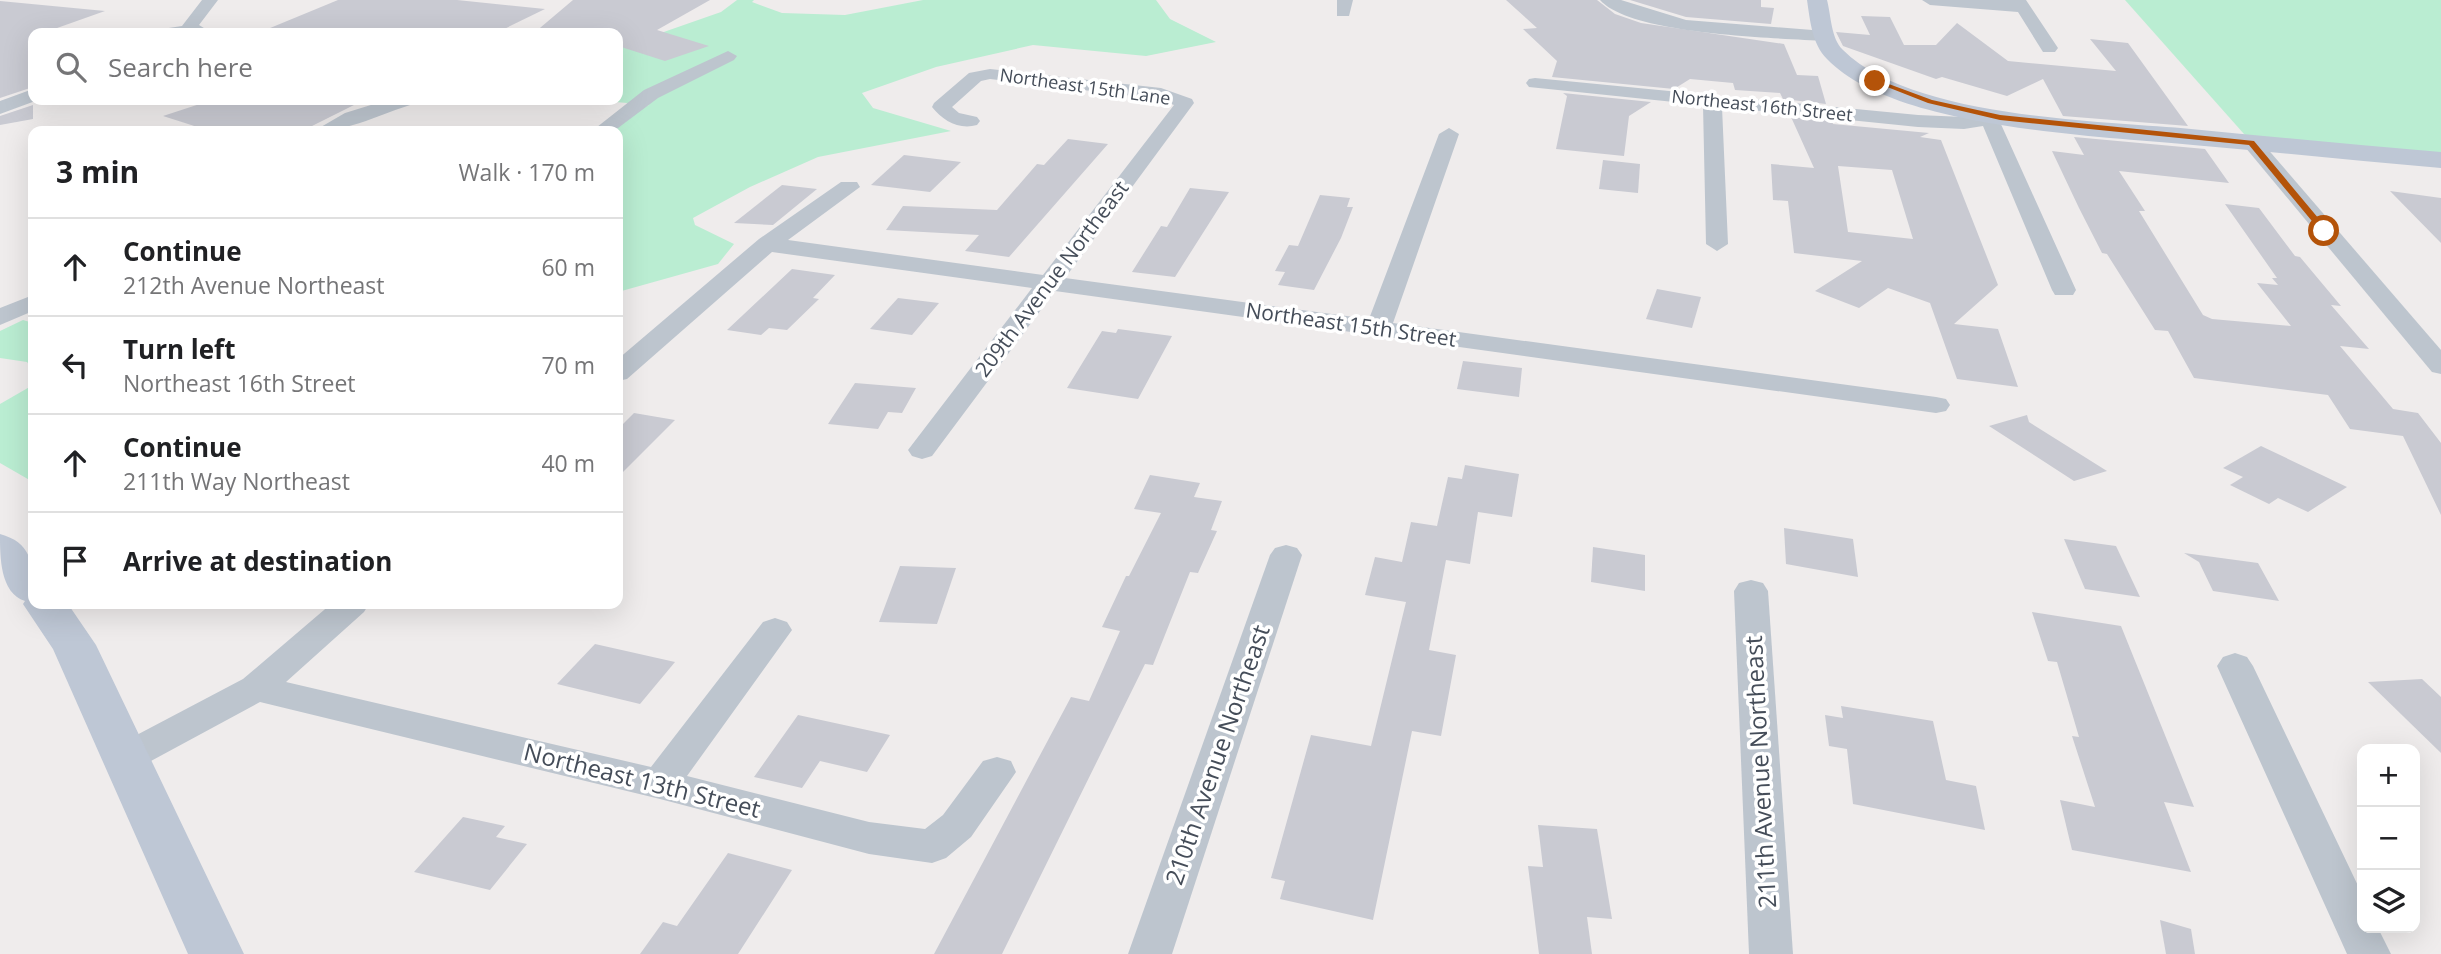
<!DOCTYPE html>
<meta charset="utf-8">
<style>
:root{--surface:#fff;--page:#f2f2f2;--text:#202124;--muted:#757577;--line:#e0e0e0}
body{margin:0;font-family:"Open Sans",sans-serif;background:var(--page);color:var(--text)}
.controls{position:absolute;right:21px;bottom:21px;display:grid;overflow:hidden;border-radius:14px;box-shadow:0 7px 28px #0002}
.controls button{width:63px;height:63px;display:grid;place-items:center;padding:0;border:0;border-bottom:2px solid var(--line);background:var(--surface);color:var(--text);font:35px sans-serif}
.stop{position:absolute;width:21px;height:21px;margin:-16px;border:5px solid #b45309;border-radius:50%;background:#fff}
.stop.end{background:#b45309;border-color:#fff;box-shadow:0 2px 7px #0008}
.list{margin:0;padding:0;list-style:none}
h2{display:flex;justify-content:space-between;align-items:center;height:91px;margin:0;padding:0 28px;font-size:30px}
h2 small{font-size:23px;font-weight:400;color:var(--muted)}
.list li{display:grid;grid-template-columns:46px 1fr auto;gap:21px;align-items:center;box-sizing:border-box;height:98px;padding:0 28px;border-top:2px solid var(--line)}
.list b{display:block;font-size:26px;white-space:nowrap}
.list p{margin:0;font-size:23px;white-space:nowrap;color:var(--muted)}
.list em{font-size:23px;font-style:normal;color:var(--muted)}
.icon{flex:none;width:38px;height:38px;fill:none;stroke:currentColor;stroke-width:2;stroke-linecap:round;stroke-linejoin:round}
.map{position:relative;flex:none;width:2441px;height:954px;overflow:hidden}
.search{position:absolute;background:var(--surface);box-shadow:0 7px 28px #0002;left:28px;top:28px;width:595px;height:77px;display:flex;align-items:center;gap:18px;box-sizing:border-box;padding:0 24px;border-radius:14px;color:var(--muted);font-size:26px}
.panel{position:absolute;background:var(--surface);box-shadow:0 7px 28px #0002;left:28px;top:126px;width:595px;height:483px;border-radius:14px}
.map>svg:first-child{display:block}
.green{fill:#baedd2}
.building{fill:#c9cad2;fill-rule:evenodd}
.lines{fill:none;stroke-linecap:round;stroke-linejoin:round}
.street{fill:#bdc5ce;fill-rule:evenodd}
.secondary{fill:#bec7d5;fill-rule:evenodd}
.route{fill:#b45309}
.labels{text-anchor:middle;stroke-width:7;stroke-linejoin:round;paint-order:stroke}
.far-street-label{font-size:18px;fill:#454d59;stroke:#fff}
.street-label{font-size:21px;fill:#454d59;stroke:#fff}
.near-street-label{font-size:24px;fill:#454d59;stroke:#fff}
</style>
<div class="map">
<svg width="2441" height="954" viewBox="0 0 2441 954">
<rect width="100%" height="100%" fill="#efecec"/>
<g class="green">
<polygon points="737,0 754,0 752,2 782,13 845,15 923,0 1156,0 1170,19 1216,42 1146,56 1033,45 936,67 862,93 873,108 951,131 818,157 750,187 693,218 695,225 734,244 718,264 618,292 618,131 587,131 649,105 594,100 618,100 618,48 721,12"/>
<polygon points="2125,0 2441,0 2441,160 2252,143"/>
<polygon points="23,320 33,323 33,370 27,362 0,358 0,331"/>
<polygon points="33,385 33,482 0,463 0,404"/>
</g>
<g class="building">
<polygon points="338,0 457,0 545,9 496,33 258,33"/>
<polygon points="573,0 710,0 657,30 709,46 665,61 618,46 618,33 534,33"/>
<polygon points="1506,0 1597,0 1615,14 1641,23 1784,44 1797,75 1818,76 1826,104 1783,99 1780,93 1735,90 1733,83 1690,79 1674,89 1552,77 1557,61 1523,29 1537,28"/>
<polygon points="1630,0 1761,0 1761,7 1774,8 1771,24 1686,17"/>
<polygon points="0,1 105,11 43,33 33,33 33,87 0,98"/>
<polygon points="1861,16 1890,17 1904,45 1936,45 1957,23 2008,61 2116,71 2090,39 2128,43 2188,126 2063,116 2043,79 2007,96 1942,77 1936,79 1843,46 1836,32 1870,35"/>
<polygon points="1563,93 1651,102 1629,116 1624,156 1556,149 1567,96"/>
<polygon points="212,100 364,100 302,131 210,131 163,116"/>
<polygon points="33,105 33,119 0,125 0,116"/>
<path d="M1791,117L1832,121L1833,124L1929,133L1920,137L1941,140L1998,285L1954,324L1998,329L2018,387L1957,379L1930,303L1888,288L1859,308L1815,291L1862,261L1794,253L1788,201L1773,200L1771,164L1814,168ZM1838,166L1892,170L1913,239L1848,232Z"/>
<polygon points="2074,137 2205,149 2229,183 2119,171 2145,211 2139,211 2203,315 2212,319 2291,326 2257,283 2278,285 2272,278 2277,278 2225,204 2259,208 2295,256 2300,257 2341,306 2331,305 2369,349 2340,346 2393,409 2418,413 2441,443 2441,515 2403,436 2350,429 2328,395 2194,378 2168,331 2155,330 2107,254 2102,253 2079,208 2052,151 2084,155"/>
<polygon points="1068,139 1108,144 1009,257 965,251 979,235 886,230 903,206 997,210 1037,164 1044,165"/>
<polygon points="904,155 961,162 930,192 871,185"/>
<polygon points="1603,160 1640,164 1638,193 1599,189"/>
<polygon points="782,185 817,189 773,225 734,223"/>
<polygon points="1190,188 1229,192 1175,277 1132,272 1161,226 1167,227"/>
<polygon points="2390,191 2441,198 2441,243"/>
<polygon points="1320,195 1350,198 1347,207 1353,207 1341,238 1314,290 1278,285 1285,272 1275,271 1289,245 1298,246"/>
<polygon points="792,269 835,275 813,298 819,299 787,330 769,328 761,335 727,330"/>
<polygon points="1657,289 1701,297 1692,328 1646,319"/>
<polygon points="898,298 939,303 912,335 870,329"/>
<polygon points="1118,329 1172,336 1138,399 1067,388 1102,331 1116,333"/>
<polygon points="1463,361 1522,368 1519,397 1457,389"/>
<polygon points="855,383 916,388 902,413 888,412 878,429 828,424"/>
<polygon points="634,413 675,420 618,477 618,429"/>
<polygon points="2027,415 2029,422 2107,471 2074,481 1989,426"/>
<polygon points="2261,446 2347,487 2308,512 2278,498 2269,504 2230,485 2243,477 2223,468"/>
<polygon points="1465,465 1519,474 1512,517 1478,512 1470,564 1446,560 1429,650 1456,655 1441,736 1412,731 1373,920 1280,899 1285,881 1271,878 1311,735 1371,746 1406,602 1365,595 1375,557 1402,562 1411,522 1437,526 1448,477 1462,479"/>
<polygon points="1150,475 1200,483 1194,497 1222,501 1211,530 1217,531 1198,573 1190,572 1153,665 1145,664 1002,954 934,954 1071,697 1089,701 1120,631 1102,627 1126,576 1129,576 1161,513 1134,509"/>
<polygon points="1784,528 1853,539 1858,577 1786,564"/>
<polygon points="2064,539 2116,546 2140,597 2085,589"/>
<polygon points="1593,547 1645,555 1645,591 1591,582"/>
<polygon points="2184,553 2258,563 2279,601 2213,591 2199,562"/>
<polygon points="900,566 956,568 937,624 879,622"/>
<polygon points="2032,612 2121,626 2194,807 2164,802 2191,872 2072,850 2060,800 2095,807 2072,736 2079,737 2057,662 2048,661"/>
<polygon points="595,644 675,662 640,704 557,684"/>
<polygon points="2422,679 2441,697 2441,753 2368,682"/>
<polygon points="1841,706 1933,721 1946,780 1976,786 1985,830 1853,804 1847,749 1829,746 1825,715 1843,718"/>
<polygon points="798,715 890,735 867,772 820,761 802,788 754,777"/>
<polygon points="463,817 505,826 496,837 527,844 490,890 414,872"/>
<polygon points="1538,825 1597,829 1612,919 1587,917 1592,954 1539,954 1528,866 1543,867"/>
<polygon points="728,853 792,870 738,954 640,954 663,922 677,926"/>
<polygon points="2160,920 2191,929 2195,954 2166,954"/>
</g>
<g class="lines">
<g class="street">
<polygon points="202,0 218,0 199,25 212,33 160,33 162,29 182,26"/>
<polygon points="1337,0 1353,0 1349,16 1337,16"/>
<path d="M1600,0H1621L1686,20L1825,31L1833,36L1825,41C1777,38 1631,35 1600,0Z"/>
<polygon points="1922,0 2026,0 2058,48 2055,52 2043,52 2018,12 1930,5"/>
<polygon points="728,51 737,56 734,60 658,98 614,131 592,131 644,90"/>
<path d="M990,69L1161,88L1192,99L1194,103L1065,278L1369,319L1439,134L1449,128L1459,134L1393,323L1936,397L1946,399L1950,405L1946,411L1936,413L1055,291L932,456L922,459L912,456L908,450L1032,288L772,252L627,379L618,381V359L759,239L841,182H857L860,187L788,240L1043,275L1174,105L1158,99L990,79L981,81L952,107L959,113L977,117L980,121L977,125C959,130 943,121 932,107L934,103L969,73Z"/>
<polygon points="1535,78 1918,115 1964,117 1988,109 1995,111 2076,290 2073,295 2055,295 2052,290 1983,126 1964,129 1918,127 1722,107 1728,244 1717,251 1706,244 1703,105 1529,87 1526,83 1529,79"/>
<polygon points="33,89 33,100 38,100 0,114 0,101"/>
<path d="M387,100H415L413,104C381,114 347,132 314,131L345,113Z"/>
<polygon points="2252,137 2259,139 2441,350 2441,374 2432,372 2245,147 2242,143"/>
<polygon points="33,295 33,311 0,325 0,308"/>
<polygon points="1286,545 1297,548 1302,555 1172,954 1128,954 1270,555 1275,548"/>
<polygon points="1751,580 1763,583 1768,591 1793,954 1749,954 1734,591 1739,583"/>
<polygon points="331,604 369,604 364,612 286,682 651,767 763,622 775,618 787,622 792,630 687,776 869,822 925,829 943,815 983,761 997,757 1011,761 1016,772 971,837 946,858 932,863 869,854 660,799 260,702 138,768 125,773 112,768 106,758 112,748 243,679"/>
<polygon points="2235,653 2247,657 2253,666 2362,894 2362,928 2378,928 2391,954 2347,954 2217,666 2223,657"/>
</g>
<g class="secondary">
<path d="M1807,0H1827C1831,15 1831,39 1843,50C1911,118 2099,121 2191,129C2275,137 2358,145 2441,152V168C2358,161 2276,152 2193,145C2099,136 1894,129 1827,59C1812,44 1810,20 1807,0Z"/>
<path d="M0,534C37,544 33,572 33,604H68L96,645L244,954H188L53,649L23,604L25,601C0,593 0,557 0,534Z"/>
</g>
</g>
<polygon class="route" points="1878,80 1932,100 2000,115 2254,141 2329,231 2321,232 2249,145 2000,120 1928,103 1872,81"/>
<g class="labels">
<g class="far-street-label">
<text transform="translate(1085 87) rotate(8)" y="6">Northeast 15th Lane</text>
<text transform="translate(1762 106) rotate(6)" y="6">Northeast 16th Street</text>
</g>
<g class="street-label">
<text transform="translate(1052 279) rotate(-53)" y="7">209th Avenue Northeast</text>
<text transform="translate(1351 325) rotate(8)" y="7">Northeast 15th Street</text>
</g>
<g class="near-street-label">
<text transform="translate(1218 755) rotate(-71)" y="8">210th Avenue Northeast</text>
<text transform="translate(1761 772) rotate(-93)" y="8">211th Avenue Northeast</text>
<text transform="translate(642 781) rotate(14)" y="8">Northeast 13th Street</text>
</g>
</g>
</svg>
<div class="controls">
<button>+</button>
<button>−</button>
<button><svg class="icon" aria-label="layers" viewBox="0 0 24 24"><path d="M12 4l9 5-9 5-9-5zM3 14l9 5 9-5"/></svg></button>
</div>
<div class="stop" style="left:2324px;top:231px"></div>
<div class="stop end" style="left:1875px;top:81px"></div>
<div class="search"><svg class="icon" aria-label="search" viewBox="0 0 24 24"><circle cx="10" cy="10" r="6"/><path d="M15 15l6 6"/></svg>Search here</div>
<section class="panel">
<h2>3 min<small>Walk · 170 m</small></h2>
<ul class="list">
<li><svg class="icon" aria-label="ahead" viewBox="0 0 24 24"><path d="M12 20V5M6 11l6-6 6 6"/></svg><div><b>Continue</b><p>212th Avenue Northeast</p></div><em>60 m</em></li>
<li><svg class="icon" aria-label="left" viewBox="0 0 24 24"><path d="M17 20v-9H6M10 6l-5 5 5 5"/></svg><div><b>Turn left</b><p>Northeast 16th Street</p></div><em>70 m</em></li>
<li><svg class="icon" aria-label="ahead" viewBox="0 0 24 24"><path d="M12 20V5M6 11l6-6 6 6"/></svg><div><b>Continue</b><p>211th Way Northeast</p></div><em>40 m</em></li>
<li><svg class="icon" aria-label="arrive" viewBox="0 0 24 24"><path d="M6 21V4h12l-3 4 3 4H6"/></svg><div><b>Arrive at destination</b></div></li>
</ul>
</section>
</div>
